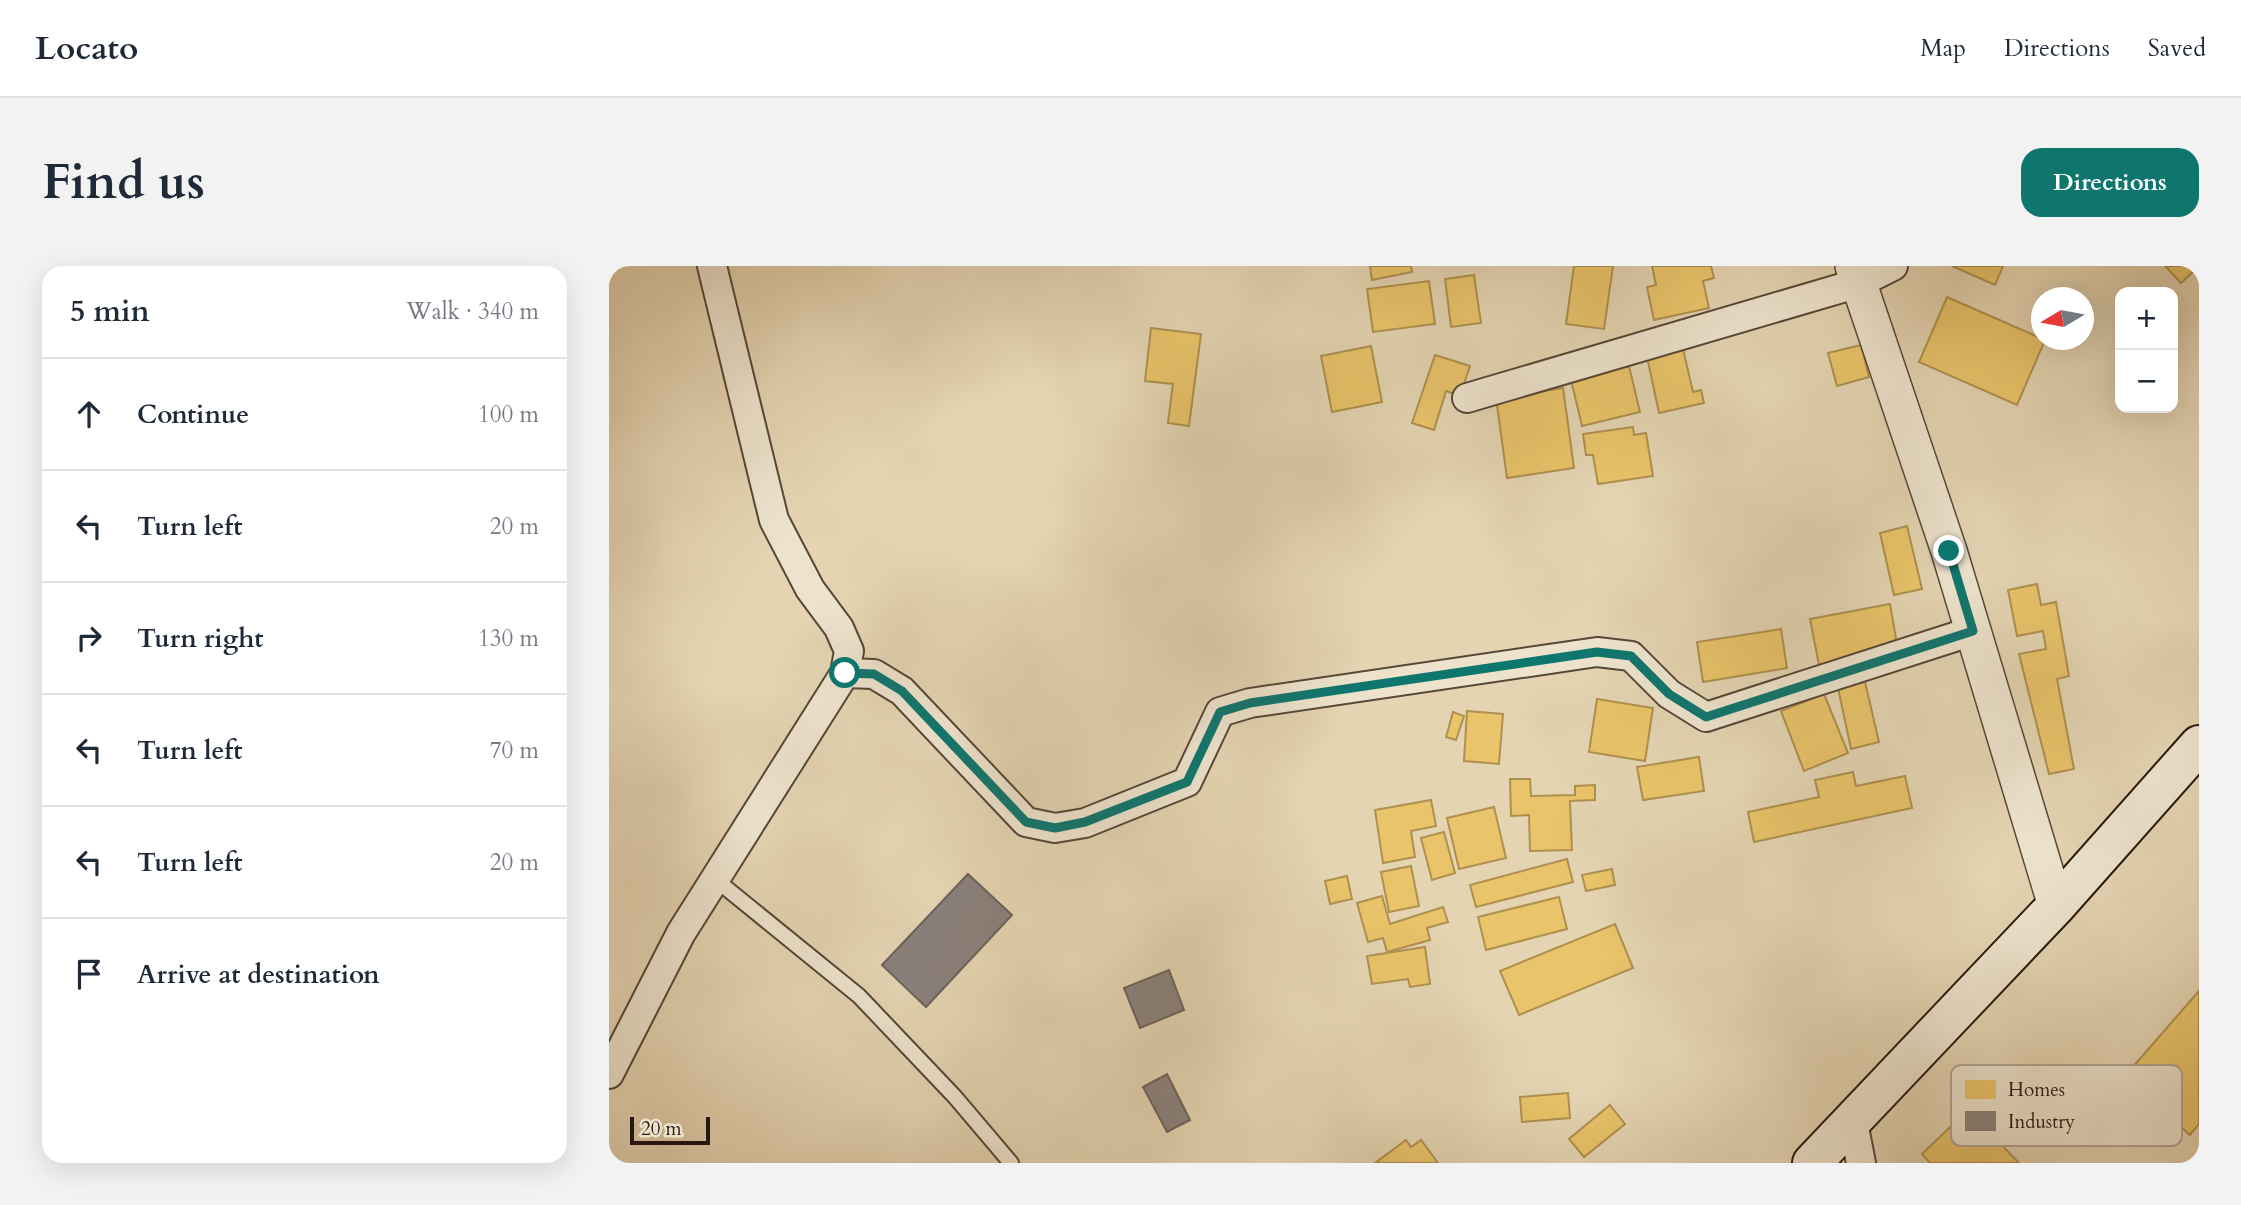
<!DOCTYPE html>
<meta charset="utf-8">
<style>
:root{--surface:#fff;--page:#f2f2f3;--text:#1f2937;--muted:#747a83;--line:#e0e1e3;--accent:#0f766e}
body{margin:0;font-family:Cardo,serif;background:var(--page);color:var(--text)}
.controls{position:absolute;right:21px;top:21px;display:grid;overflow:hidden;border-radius:14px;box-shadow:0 7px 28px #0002}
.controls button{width:63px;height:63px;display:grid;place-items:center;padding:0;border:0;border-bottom:2px solid var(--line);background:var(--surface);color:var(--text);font:35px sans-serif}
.compass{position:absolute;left:1422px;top:21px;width:63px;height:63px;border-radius:50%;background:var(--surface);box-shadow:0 7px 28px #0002;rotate:260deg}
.scale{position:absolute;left:21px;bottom:18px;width:80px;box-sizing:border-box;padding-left:7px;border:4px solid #28180f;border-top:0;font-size:19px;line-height:24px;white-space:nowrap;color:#28180f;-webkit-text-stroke:5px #ede3cd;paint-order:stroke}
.stop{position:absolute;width:21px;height:21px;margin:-16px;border:5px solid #0f766e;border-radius:50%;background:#fff}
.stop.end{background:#0f766e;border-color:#fff;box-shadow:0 2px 7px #0008}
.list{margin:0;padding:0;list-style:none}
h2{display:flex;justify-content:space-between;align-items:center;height:91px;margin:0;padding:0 28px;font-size:30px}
h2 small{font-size:23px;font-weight:400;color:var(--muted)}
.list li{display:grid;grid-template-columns:46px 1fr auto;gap:21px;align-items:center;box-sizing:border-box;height:112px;padding:0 28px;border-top:2px solid var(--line)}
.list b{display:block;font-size:26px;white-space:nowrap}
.list em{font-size:23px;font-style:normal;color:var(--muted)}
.icon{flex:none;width:38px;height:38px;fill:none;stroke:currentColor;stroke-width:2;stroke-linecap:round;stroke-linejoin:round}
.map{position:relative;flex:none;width:1590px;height:897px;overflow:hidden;border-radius:21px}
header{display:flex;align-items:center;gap:42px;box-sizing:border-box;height:98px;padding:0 35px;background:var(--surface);border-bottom:2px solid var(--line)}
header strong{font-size:33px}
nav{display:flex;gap:38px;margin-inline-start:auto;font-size:24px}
.intro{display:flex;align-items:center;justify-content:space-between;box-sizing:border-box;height:168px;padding:0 42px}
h1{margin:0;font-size:49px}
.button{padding:18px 32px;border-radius:21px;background:var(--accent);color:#fff;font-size:24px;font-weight:700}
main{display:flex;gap:42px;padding:0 42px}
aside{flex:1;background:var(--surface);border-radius:21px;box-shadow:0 7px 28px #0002}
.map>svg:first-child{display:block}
.homes{fill:#e9c46a;stroke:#af904f;stroke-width:2}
.industry{fill:#8a817c;stroke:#6d625b;stroke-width:2}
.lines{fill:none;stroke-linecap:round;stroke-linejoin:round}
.service-casing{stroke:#574738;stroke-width:18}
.minor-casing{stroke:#574738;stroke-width:32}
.tertiary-casing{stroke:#574738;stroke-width:38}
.secondary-casing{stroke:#28180f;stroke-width:42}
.service{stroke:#ede3cd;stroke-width:14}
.minor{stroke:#ede3cd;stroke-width:28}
.tertiary{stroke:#ede3cd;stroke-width:35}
.secondary{stroke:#ede3cd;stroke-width:38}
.route{stroke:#0f766e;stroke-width:9}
.key{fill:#ede3cd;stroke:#b2a694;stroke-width:2}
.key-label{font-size:19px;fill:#28180f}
</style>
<header>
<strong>Locato</strong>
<nav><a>Map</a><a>Directions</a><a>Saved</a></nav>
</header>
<div class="intro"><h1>Find us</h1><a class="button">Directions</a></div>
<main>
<aside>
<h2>5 min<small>Walk · 340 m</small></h2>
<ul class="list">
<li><svg class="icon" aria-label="ahead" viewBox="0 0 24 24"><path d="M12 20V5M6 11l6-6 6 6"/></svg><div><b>Continue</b></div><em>100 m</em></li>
<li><svg class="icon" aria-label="left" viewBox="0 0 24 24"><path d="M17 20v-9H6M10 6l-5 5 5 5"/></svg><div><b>Turn left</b></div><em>20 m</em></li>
<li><svg class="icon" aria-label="right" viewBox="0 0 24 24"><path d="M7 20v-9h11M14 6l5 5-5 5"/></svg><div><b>Turn right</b></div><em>130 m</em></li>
<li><svg class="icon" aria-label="left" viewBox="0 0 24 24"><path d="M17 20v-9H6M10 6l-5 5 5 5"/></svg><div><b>Turn left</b></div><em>70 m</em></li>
<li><svg class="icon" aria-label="left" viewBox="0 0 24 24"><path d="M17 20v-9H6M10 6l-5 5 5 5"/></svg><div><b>Turn left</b></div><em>20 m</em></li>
<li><svg class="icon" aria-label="arrive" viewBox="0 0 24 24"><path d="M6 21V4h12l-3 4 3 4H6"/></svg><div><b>Arrive at destination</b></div></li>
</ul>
</aside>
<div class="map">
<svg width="1590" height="897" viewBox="0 0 1590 897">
<rect width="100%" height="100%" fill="#e4d4b2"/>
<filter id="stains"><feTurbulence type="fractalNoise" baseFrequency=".00286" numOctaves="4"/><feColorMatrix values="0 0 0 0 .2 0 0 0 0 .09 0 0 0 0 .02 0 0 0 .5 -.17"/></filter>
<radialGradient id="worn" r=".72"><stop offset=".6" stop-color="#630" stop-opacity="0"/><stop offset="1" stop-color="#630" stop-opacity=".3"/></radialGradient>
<g class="homes">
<polygon points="761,0 802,0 803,6 763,14"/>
<polygon points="965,0 1004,0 995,63 957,58"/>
<polygon points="1043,0 1102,0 1105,12 1094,15 1100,42 1045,54 1038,21 1047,19"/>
<polygon points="1343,0 1394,0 1386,19"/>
<polygon points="1556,0 1590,0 1572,17"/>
<polygon points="865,9 872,57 842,61 836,13"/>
<polygon points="820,15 826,58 764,66 758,23"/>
<polygon points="1338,31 1436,74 1408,139 1310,96"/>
<polygon points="542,62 592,68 580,160 559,157 564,118 536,115"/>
<polygon points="1252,79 1260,111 1228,120 1219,87"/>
<polygon points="762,80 773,136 723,146 712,90"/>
<polygon points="1074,83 1084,126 1092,124 1095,137 1050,147 1038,91"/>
<polygon points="826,89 861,100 851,130 837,125 825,164 803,157"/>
<polygon points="1020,100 1031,146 973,160 962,114"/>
<polygon points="954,122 965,202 898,212 887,132"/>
<polygon points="1024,161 1025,169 1037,167 1044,210 989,218 984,189 977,189 974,168"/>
<polygon points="1298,260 1313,323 1285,329 1271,267"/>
<polygon points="1428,318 1432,339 1447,336 1460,410 1448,413 1465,503 1440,508 1410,388 1437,383 1434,365 1408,370 1399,324"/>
<polygon points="1281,338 1289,384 1210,399 1201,353"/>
<polygon points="1172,363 1178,402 1094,416 1088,376"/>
<polygon points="1256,416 1270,476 1242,483 1229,422"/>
<polygon points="1215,428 1239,487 1195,505 1172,445"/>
<polygon points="988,433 1044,442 1036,495 980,486"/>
<polygon points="858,445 894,448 890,498 855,495"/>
<polygon points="844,446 855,450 847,474 837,471"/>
<polygon points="1090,491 1095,525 1034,534 1028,501"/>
<polygon points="1244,506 1247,520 1296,510 1303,542 1145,576 1139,546 1210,531 1206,514"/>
<polygon points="901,513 921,513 922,530 966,529 966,520 986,519 986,534 961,535 963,584 921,585 920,549 902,550"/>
<polygon points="822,534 827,560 802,565 806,591 774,597 766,544"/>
<polygon points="885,541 897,592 850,603 838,552"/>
<polygon points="835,566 846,607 823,614 812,572"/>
<polygon points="958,593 964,616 867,641 861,619"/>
<polygon points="802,600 810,640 780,646 772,606"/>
<polygon points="1003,603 1006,619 977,625 973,609"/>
<polygon points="738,610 743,633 721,638 716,615"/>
<polygon points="773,630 781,658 834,641 839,656 818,662 821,674 778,686 774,672 759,676 748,637"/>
<polygon points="950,631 958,663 877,684 869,651"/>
<polygon points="1006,658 1024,702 910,749 891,705"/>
<polygon points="816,681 821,718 801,721 799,713 763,718 758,690"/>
<polygon points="1590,725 1590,858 1581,869 1515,811"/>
<polygon points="959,827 961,852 913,856 911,831"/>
<polygon points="1001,839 1016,858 975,891 960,873"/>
<polygon points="1359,844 1410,897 1321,897 1313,888"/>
<polygon points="797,874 802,881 812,874 829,897 766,897"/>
</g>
<g class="industry">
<polygon points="359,608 403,649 317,741 273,699"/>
<polygon points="560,704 575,744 531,762 515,722"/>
<polygon points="558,808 581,854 558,866 534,821"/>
</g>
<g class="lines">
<defs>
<polyline id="service" points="106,613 250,730 346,831 402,897"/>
<g id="minor">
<polyline points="858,132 1250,17 1284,0"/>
<polyline points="236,407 265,408 293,425 417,556 446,562 476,557 578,516 611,446 641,437 988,386 1022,390 1060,428 1097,451 1364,365"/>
<polyline points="0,808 72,667 236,407 240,385 230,362 201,323 165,254 103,0"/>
<polyline points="1244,856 1252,897"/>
</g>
<polyline id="tertiary" points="1244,0 1340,285 1447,640"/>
<polyline id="secondary" points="1203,897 1447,640 1590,479"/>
</defs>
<use href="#service" class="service-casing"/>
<use href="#minor" class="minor-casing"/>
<use href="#tertiary" class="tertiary-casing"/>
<use href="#secondary" class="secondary-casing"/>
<use href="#service" class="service"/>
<use href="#minor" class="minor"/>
<use href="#tertiary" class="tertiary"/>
<use href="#secondary" class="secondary"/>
</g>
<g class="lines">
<polyline class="route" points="236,407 265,408 293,425 417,556 446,562 476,556 578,516 611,446 641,437 988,386 1022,390 1060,428 1097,451 1364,365 1340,285"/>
</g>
<rect x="1342" y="799" width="231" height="81" rx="10" class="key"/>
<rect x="1356" y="814" width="31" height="19" fill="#e9c46a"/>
<rect x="1356" y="845" width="31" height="20" fill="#8a817c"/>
<g class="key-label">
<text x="1399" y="830">Homes</text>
<text x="1399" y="862">Industry</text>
</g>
<rect width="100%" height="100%" filter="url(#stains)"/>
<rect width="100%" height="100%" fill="url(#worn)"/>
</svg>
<div class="controls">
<button>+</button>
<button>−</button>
</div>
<svg class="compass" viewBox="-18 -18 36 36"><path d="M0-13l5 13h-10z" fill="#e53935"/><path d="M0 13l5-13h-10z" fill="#747a83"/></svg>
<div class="scale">20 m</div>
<div class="stop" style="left:236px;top:407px"></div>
<div class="stop end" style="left:1340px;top:285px"></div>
</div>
</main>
